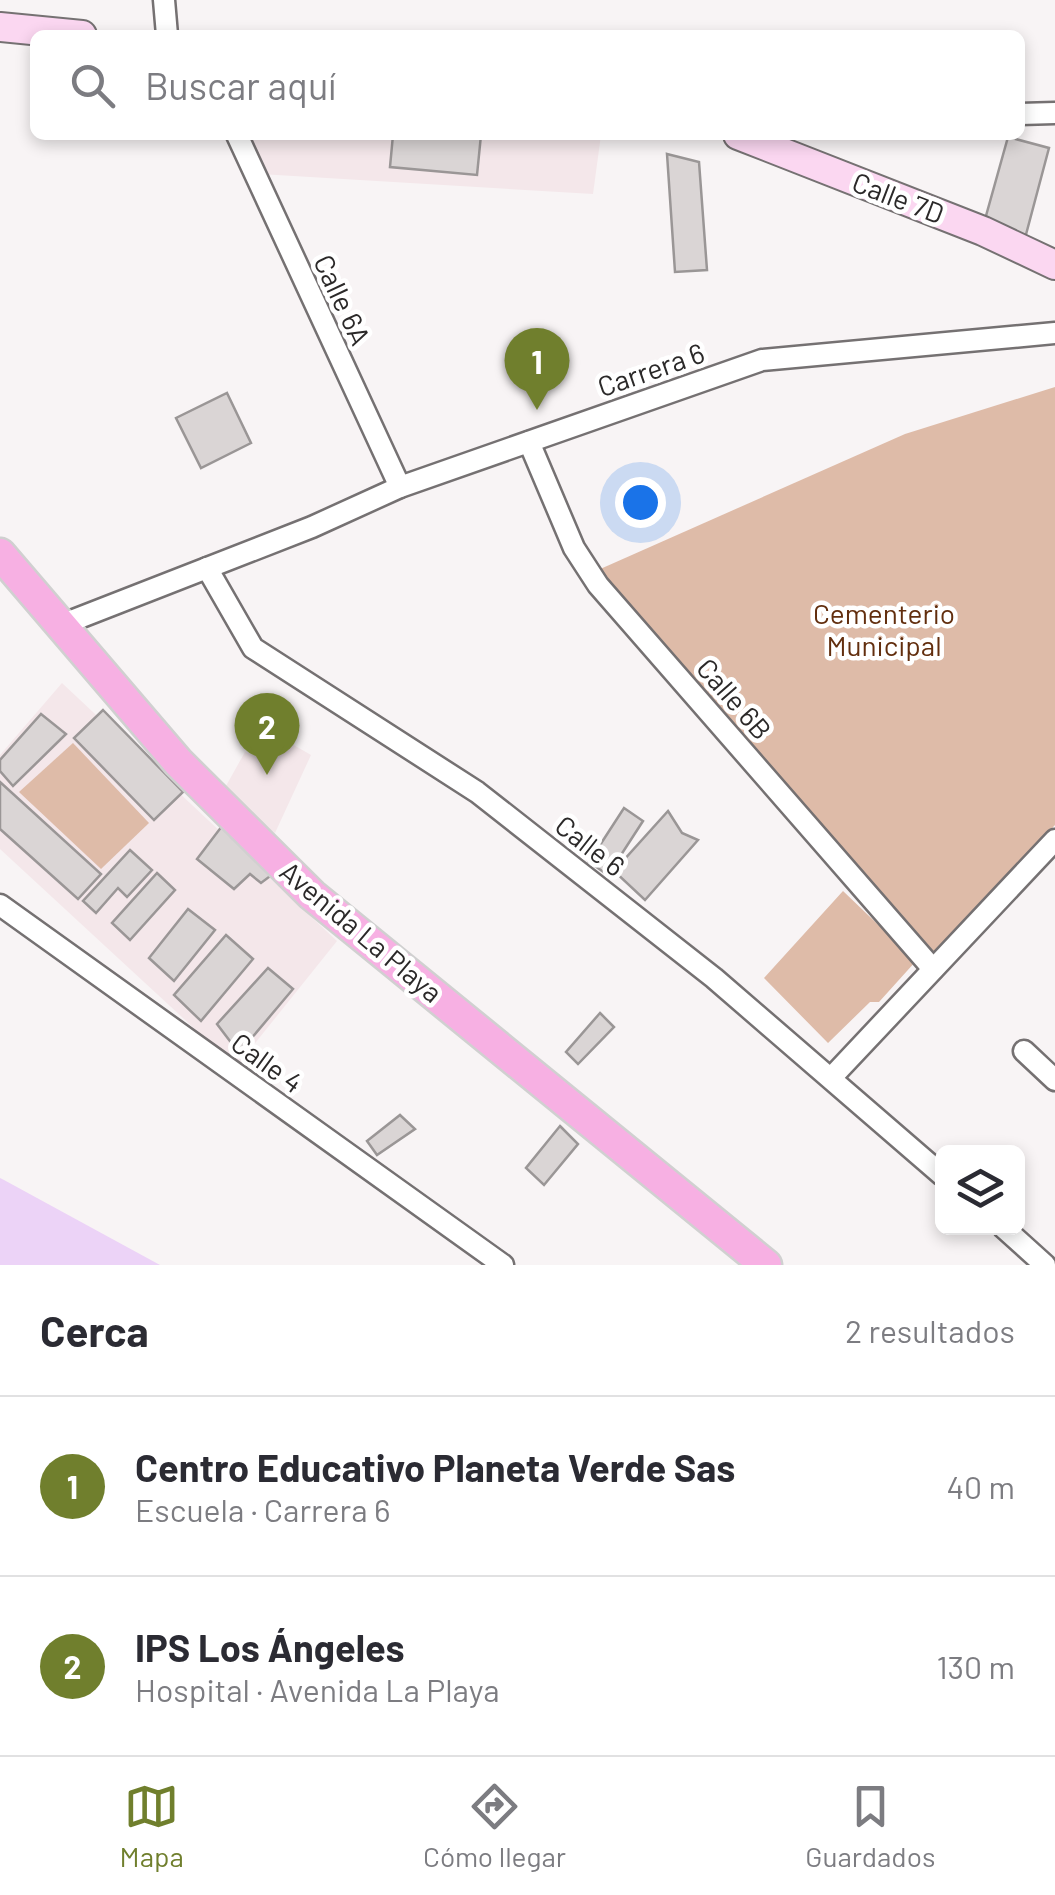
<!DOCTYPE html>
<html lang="es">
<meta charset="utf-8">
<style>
:root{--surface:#fff;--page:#f7f7f7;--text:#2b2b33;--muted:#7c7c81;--line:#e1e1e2;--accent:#707f2d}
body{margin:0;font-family:Barlow,sans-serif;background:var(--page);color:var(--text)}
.controls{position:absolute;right:30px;bottom:30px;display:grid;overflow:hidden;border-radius:15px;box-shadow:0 5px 15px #0003}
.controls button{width:90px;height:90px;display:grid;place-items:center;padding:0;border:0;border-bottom:2px solid var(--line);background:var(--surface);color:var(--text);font:50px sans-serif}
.you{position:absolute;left:640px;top:502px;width:35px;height:35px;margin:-25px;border:8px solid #fff;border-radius:50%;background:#1a73e8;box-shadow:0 0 0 15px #1a73e833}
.badge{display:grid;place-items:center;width:65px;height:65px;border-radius:50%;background:var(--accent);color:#fff;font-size:32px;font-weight:700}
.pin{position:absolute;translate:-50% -82px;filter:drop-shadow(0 2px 5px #0008)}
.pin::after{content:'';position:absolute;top:52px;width:35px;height:30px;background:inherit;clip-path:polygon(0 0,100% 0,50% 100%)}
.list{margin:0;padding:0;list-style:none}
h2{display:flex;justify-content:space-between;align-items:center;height:130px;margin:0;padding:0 40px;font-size:42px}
h2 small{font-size:32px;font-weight:400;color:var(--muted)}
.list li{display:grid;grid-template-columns:65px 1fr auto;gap:30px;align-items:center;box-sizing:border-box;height:180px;padding:0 40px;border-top:2px solid var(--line)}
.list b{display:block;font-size:38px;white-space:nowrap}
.list p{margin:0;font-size:32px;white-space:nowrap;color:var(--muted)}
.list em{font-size:32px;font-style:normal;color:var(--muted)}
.icon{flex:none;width:55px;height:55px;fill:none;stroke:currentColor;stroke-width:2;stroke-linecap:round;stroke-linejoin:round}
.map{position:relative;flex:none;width:1055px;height:1265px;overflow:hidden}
.search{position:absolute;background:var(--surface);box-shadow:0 5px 15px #0003;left:30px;right:30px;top:30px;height:110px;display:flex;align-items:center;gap:25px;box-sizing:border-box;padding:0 35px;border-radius:15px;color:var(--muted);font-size:38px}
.sheet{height:490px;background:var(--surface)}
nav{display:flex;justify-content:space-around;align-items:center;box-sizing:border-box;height:140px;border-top:2px solid var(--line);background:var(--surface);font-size:28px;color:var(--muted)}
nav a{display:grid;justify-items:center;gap:5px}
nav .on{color:var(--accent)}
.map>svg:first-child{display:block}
.built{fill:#f4e7ea}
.green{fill:#debba8}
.water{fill:#ecd3f7}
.building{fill:#dad5d5;stroke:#9a9696;stroke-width:2.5}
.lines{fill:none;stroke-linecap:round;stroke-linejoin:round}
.street-casing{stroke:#757172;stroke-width:25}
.secondary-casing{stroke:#757172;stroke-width:32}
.primary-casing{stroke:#d0d0d0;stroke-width:35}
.street{stroke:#fff;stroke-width:20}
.secondary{stroke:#fbd7f1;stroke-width:28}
.primary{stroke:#f7b0e3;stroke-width:30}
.labels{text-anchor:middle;stroke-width:9;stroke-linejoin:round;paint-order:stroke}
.street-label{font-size:28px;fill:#2b2929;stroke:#fff}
.park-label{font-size:28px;fill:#622e0e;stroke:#fff}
</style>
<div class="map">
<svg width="1055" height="1265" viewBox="0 0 1055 1265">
<rect width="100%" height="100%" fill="#f8f4f5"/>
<g class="built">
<polygon points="248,135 601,135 593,194 260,174"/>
<polygon points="62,683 337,941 236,1067 0,849 0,755"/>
<polygon points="273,733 311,755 275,833 222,793 245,752 259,757"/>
</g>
<g class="green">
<polygon points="1055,387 1055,825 935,953 598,570 905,434"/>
<polygon points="73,743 149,823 101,869 19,792"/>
<polygon points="843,891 916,961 879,1002 870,1002 828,1043 764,978"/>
</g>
<polygon class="water" points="0,1178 4,1180 160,1265 0,1265"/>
<g class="building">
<polygon points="393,135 481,135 477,175 390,167"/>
<polygon points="1008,137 1049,148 1024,242 984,223"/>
<polygon points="667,154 699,162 707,270 675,272"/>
<polygon points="227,393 251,443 201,468 176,418"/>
<polygon points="103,710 183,792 154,820 74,738"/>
<polygon points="41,714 66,734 13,786 0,771 0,760"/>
<polygon points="0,782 101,874 78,899 0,829"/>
<polygon points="624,808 643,821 608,875 589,862"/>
<polygon points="668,811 682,833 698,840 645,900 614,871"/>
<polygon points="222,826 273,874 261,883 250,874 234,889 197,859"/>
<polygon points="130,850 152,870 127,897 118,888 96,913 83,901"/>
<polygon points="157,873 175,890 130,940 112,923"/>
<polygon points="188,909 215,930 174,981 149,958"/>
<polygon points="226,935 253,959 201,1021 174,995"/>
<polygon points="268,968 293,989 239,1053 217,1024"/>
<polygon points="600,1013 614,1027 578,1064 566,1052"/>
<polygon points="400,1115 415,1129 377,1155 367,1141"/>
<polygon points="560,1126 578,1144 544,1185 526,1168"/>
</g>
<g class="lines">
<defs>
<g id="street">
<polyline points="164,0 167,35"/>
<polyline points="1020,114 1055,113"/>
<polyline points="237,135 400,487"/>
<polyline points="529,442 574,548 598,585 933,969"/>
<polyline points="207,568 253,648 477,792 714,978 942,1175"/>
<polyline points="61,625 312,527 400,487 762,360 1055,333"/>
<polyline points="0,905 503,1265"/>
<polyline points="1024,1051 1055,1080"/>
<polyline points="831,1078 1055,840"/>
<polyline points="1004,1228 1045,1265"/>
</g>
<g id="secondary">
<polyline points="0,27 82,35"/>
<polyline points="738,135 983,231 1055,265"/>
</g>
<polyline id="primary" points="0,554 178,762 312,895 766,1265"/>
</defs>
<use href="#street" class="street-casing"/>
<use href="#secondary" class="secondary-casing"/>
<use href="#primary" class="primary-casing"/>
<use href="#street" class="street"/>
<use href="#secondary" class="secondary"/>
<use href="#primary" class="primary"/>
</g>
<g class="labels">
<g class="street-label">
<text transform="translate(898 198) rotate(21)" y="10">Calle 7D</text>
<text transform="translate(342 300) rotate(65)" y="10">Calle 6A</text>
<text transform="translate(651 370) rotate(-19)" y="10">Carrera 6</text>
<text transform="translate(734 699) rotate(49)" y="10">Calle 6B</text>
<text transform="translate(590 846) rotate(38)" y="10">Calle 6</text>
<text transform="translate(361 932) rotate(40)" y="10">Avenida La Playa</text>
<text transform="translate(267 1063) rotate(36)" y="10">Calle 4</text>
</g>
<g class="park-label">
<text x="884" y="624">Cementerio<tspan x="884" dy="32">Municipal</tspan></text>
</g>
</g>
</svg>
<div class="controls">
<button><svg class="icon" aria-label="layers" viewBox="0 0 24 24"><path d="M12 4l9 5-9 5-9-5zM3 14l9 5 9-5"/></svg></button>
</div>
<div class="you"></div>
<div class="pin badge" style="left:537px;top:410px">1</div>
<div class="pin badge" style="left:267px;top:775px">2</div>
<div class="search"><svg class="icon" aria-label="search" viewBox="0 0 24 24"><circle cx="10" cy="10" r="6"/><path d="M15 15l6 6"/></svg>Buscar aquí</div>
</div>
<section class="sheet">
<h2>Cerca<small>2 resultados</small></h2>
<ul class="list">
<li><span class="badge">1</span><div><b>Centro Educativo Planeta Verde Sas</b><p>Escuela · Carrera 6</p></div><em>40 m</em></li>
<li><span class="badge">2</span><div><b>IPS Los Ángeles</b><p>Hospital · Avenida La Playa</p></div><em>130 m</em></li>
</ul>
</section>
<nav>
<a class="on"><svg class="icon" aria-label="map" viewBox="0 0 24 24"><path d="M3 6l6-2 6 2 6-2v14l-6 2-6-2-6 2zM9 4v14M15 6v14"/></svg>Mapa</a>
<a><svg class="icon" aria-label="directions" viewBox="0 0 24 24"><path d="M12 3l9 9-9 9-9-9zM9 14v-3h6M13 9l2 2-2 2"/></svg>Cómo llegar</a>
<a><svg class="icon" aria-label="saved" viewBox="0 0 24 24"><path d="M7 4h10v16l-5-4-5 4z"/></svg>Guardados</a>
</nav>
